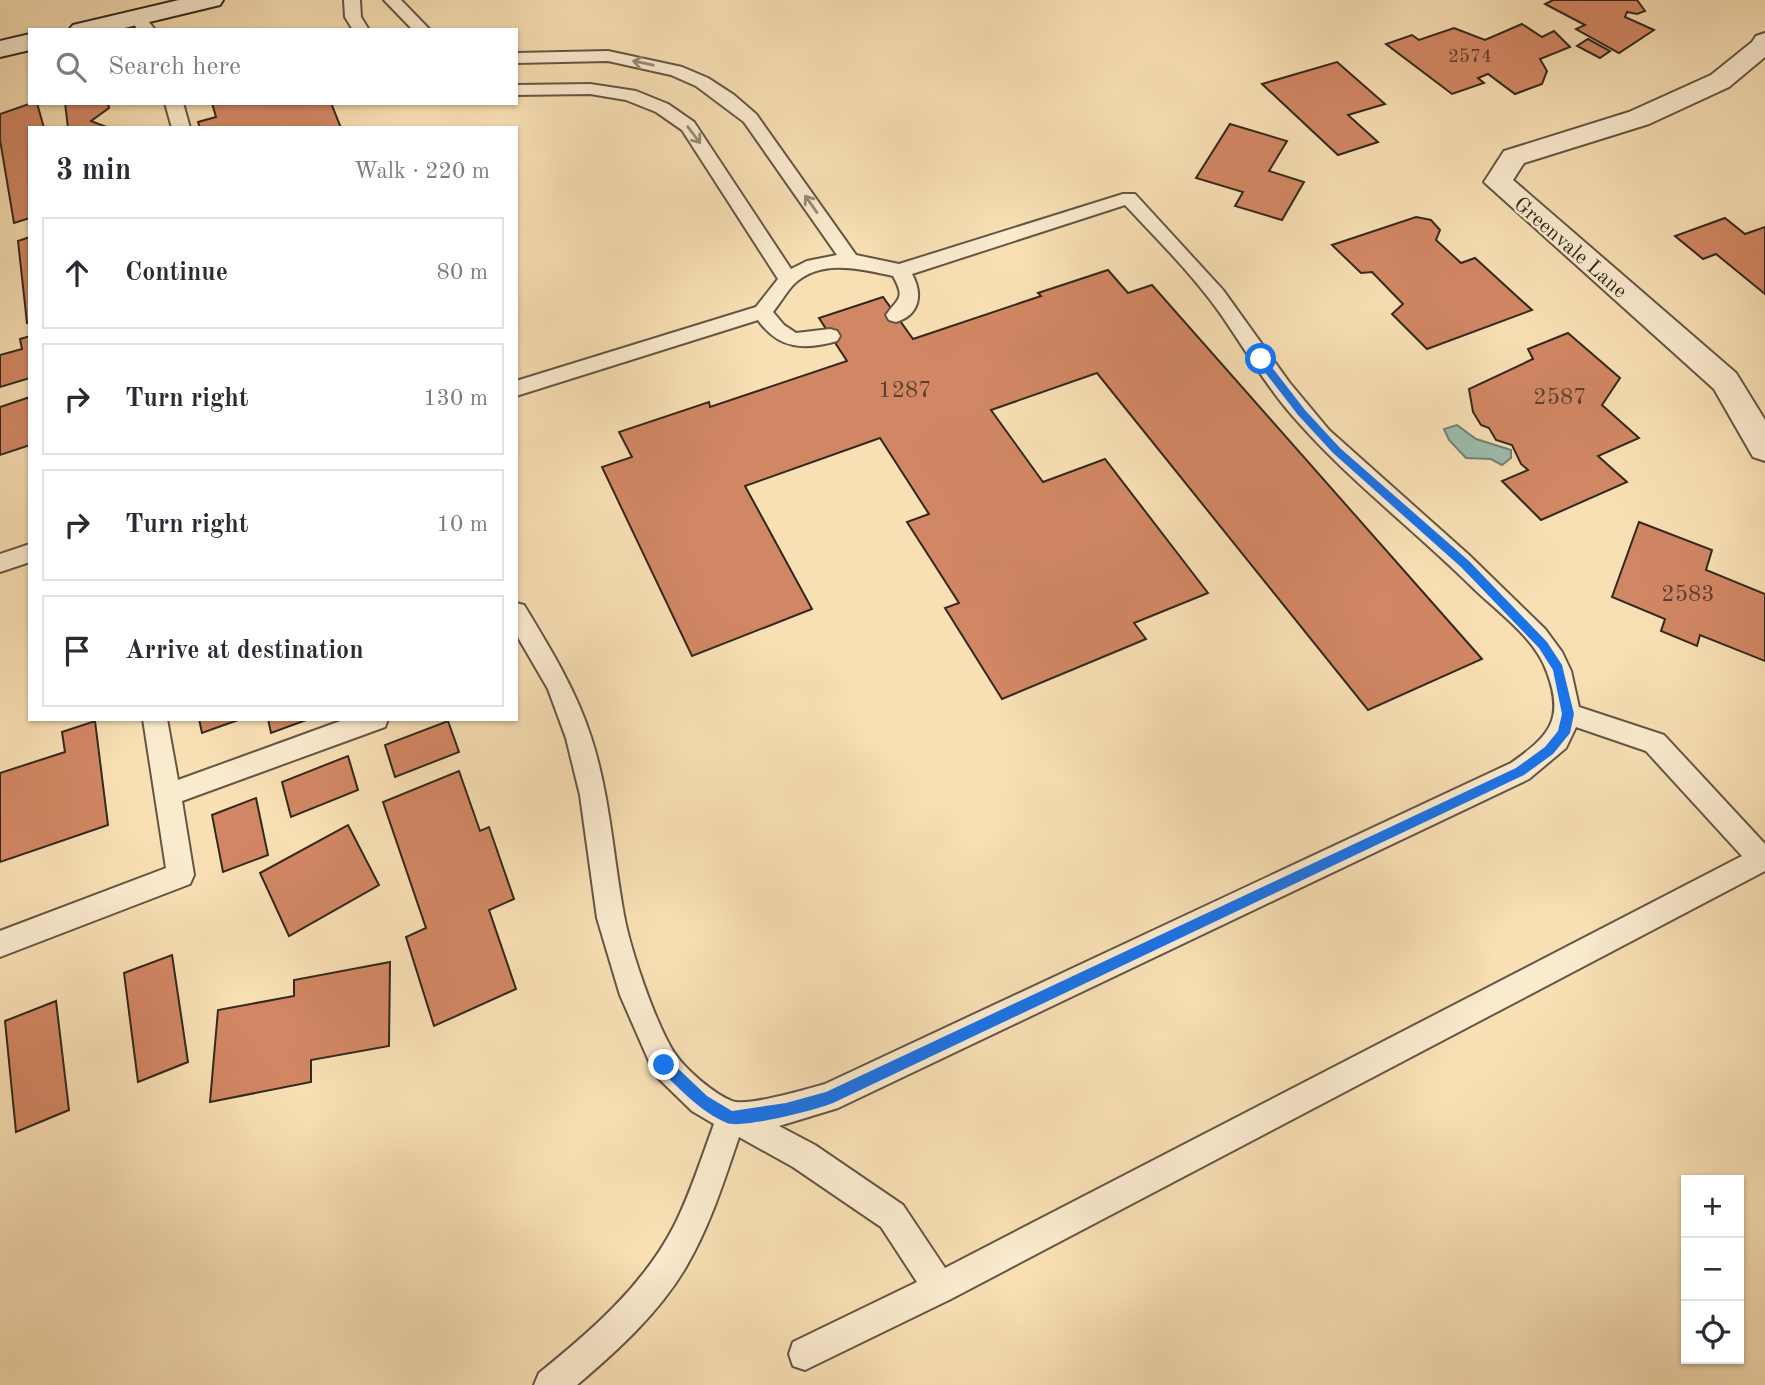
<!DOCTYPE html>
<meta charset="utf-8">
<style>
:root{--surface:#fff;--page:#f7f7f7;--text:#2b2b33;--muted:#7c7c81;--line:#e1e1e2}
body{margin:0;font-family:"Old Standard TT",serif;background:var(--page);color:var(--text)}
.controls{position:absolute;right:21px;bottom:21px;display:grid;overflow:hidden;border-radius:0px;box-shadow:0 2px 5px #0004}
.controls button{width:63px;height:63px;display:grid;place-items:center;padding:0;border:0;border-bottom:2px solid var(--line);background:var(--surface);color:var(--text);font:35px sans-serif}
.stop{position:absolute;width:21px;height:21px;margin:-16px;border:5px solid #1a73e8;border-radius:50%;background:#fff}
.stop.end{background:#1a73e8;border-color:#fff;box-shadow:0 2px 7px #0008}
.list{margin:0;padding:0;list-style:none}
h2{display:flex;justify-content:space-between;align-items:center;height:91px;margin:0;padding:0 28px;font-size:30px}
h2 small{font-size:23px;font-weight:400;color:var(--muted)}
.list li{display:grid;grid-template-columns:46px 1fr auto;gap:21px;align-items:center;box-sizing:border-box;height:112px;margin:0 14px 14px;padding:0 14px;border:2px solid var(--line);border-radius:0px}
.list b{display:block;font-size:26px;white-space:nowrap}
.list em{font-size:23px;font-style:normal;color:var(--muted)}
.icon{flex:none;width:38px;height:38px;fill:none;stroke:currentColor;stroke-width:2;stroke-linecap:round;stroke-linejoin:round}
.map{position:relative;flex:none;width:1765px;height:1385px;overflow:hidden}
.search{position:absolute;background:var(--surface);box-shadow:0 2px 5px #0004;left:28px;top:28px;width:490px;height:77px;display:flex;align-items:center;gap:18px;box-sizing:border-box;padding:0 24px;border-radius:0px;color:var(--muted);font-size:26px}
.panel{position:absolute;background:var(--surface);box-shadow:0 2px 5px #0004;left:28px;top:126px;width:490px;height:595px;border-radius:0px}
.map>svg:first-child{display:block}
.water{fill:#9dbdad;stroke:#728274;stroke-width:2}
.building{fill:#d28764;stroke:#32291e;stroke-width:2}
.lines{fill:none;stroke-linecap:round;stroke-linejoin:round}
.service-casing{stroke:#645644;stroke-width:4}
.minor-casing{stroke:#645644;stroke-width:4}
.secondary-casing{stroke:#32291e;stroke-width:4}
.service{fill:#faeace;fill-rule:evenodd}
.minor{fill:#faeace;fill-rule:evenodd}
.secondary{fill:#faeace;fill-rule:evenodd}
.oneway{stroke:#968a76}
.route{fill:#1a73e8}
.labels{text-anchor:middle;stroke-width:5;stroke-linejoin:round;paint-order:stroke}
.far-number-label{font-size:19px;fill:#5a4030}
.far-street-label{font-size:21px;fill:#32291e;stroke:#faeace}
.number-label{font-size:23px;fill:#5a4030}
</style>
<div class="map">
<svg width="1765" height="1385" viewBox="0 0 1765 1385">
<rect width="100%" height="100%" fill="#f8dfb4"/>
<filter id="stains"><feTurbulence type="fractalNoise" baseFrequency=".00286" numOctaves="4"/><feColorMatrix values="0 0 0 0 .2 0 0 0 0 .09 0 0 0 0 .02 0 0 0 .5 -.17"/></filter>
<radialGradient id="worn" r=".72"><stop offset=".6" stop-color="#630" stop-opacity="0"/><stop offset="1" stop-color="#630" stop-opacity=".3"/></radialGradient>
<polygon class="water" points="1457,425 1476,439 1511,450 1511,458 1502,465 1491,459 1466,458 1449,440 1444,429"/>
<g class="building">
<polygon points="1553,0 1637,0 1645,11 1637,14 1627,12 1625,17 1654,30 1619,53 1576,29 1585,25 1545,4"/>
<polygon points="1522,24 1542,37 1554,31 1570,47 1540,59 1547,71 1542,84 1515,94 1488,74 1478,78 1484,83 1452,94 1386,44 1412,35 1419,40 1454,28 1485,40"/>
<polygon points="1588,39 1610,51 1600,58 1577,46"/>
<polygon points="1337,62 1385,104 1348,115 1378,142 1338,155 1262,84"/>
<polygon points="32,103 37,103 44,128 30,128 30,218 14,223 0,140 0,114"/>
<polygon points="65,103 108,103 109,108 91,121 109,128 68,128"/>
<polygon points="212,103 331,103 341,128 200,128 198,122 216,117"/>
<polygon points="1230,124 1287,141 1269,171 1304,182 1282,220 1235,206 1243,192 1196,178"/>
<polygon points="1416,217 1431,220 1440,230 1436,240 1461,263 1475,258 1532,310 1427,349 1392,314 1403,304 1372,272 1361,273 1332,245"/>
<polygon points="1725,218 1745,234 1765,227 1765,294 1716,254 1703,259 1675,236"/>
<polygon points="30,237 30,323 27,323 18,241"/>
<polygon points="1108,270 1128,293 1152,285 1482,659 1368,710 1097,373 991,410 1043,482 1105,459 1208,593 1134,623 1146,639 1002,699 945,608 959,603 907,522 929,514 880,438 745,486 812,609 692,656 602,467 632,457 619,432 709,402 710,407 847,361 819,318 883,297 913,339 1041,296 1038,293"/>
<polygon points="1568,333 1620,378 1602,405 1639,438 1598,456 1627,482 1541,520 1502,481 1528,470 1521,464 1512,445 1496,440 1489,428 1481,425 1473,412 1469,389 1533,359 1528,349"/>
<polygon points="30,336 30,378 0,387 0,355 22,349 20,339"/>
<polygon points="30,397 30,445 0,455 0,407"/>
<polygon points="1639,522 1712,550 1706,570 1765,594 1765,661 1700,635 1697,646 1661,631 1665,619 1612,597"/>
<polygon points="199,719 238,719 238,720 202,733"/>
<polygon points="268,719 309,719 271,733"/>
<polygon points="95,721 108,825 0,862 0,773 65,752 62,732"/>
<polygon points="448,721 459,752 395,777 385,745"/>
<polygon points="348,756 358,790 291,817 282,782"/>
<polygon points="459,771 480,831 489,827 514,899 489,910 516,989 434,1026 406,937 426,928 383,802"/>
<polygon points="256,798 268,855 223,872 212,815"/>
<polygon points="348,825 379,885 289,936 260,873"/>
<polygon points="172,955 188,1062 138,1082 124,973"/>
<polygon points="390,962 389,1046 311,1060 311,1082 210,1102 218,1010 294,996 294,980"/>
<polygon points="56,1001 69,1110 16,1132 5,1021"/>
</g>
<g class="lines">
<defs>
<g id="service">
<polygon points="344,0 360,0 361,17 369,30 353,30 345,17"/>
<polygon points="384,0 401,0 430,30 413,30"/>
<polygon points="137,12 143,14 155,30 138,30 129,17"/>
<path d="M608,51L682,67L708,78L734,95L756,114L856,255L899,264L1123,194H1135L1223,290L1289,382L1329,430L1469,555L1545,629L1562,652L1571,671L1579,707L1664,735L1765,844V871L951,1299L805,1370L793,1366L789,1354L793,1342L917,1282L881,1227L793,1167L739,1137C724,1181 710,1226 686,1267C659,1313 617,1351 577,1385H534L539,1373C590,1332 642,1287 673,1228C690,1195 701,1159 714,1124L692,1111L655,1075L620,995L597,918L580,795L566,738L548,689L516,634V603L524,605C550,648 576,690 591,737C610,795 613,856 624,915C630,949 656,1025 675,1054C686,1070 714,1094 732,1101C747,1107 807,1089 825,1084L1511,763C1549,736 1565,720 1547,672C1535,637 1495,610 1470,585C1413,529 1350,481 1297,421C1267,388 1245,349 1220,313C1192,274 1158,240 1125,205L912,274C923,294 920,315 896,322L889,320L886,315C898,298 906,299 893,276C861,269 820,258 793,285C786,293 780,303 773,312L784,325L796,333L830,329L837,331L840,336L837,341C805,350 779,350 758,320L516,396V381L756,307L778,279L682,130L656,112L626,100L590,94L516,95V85L590,84L636,91L668,104L694,122L791,269L807,261L837,255L744,122L696,86L671,75L608,61L516,63V53ZM1576,727L1646,751L1742,856L945,1268L903,1205L815,1145L779,1126L838,1108L1529,779L1566,748Z"/>
<polygon points="165,103 183,103 190,128 172,128"/>
<polygon points="30,544 30,562 0,572 0,554"/>
<polygon points="143,719 167,719 178,780 346,719 388,719 385,727 182,801 194,875 190,884 0,957 0,931 166,868"/>
</g>
<polygon id="minor" points="1765,33 1765,57 1729,87 1649,124 1524,163 1513,180 1736,373 1765,420 1765,461 1753,457 1714,389 1484,182 1504,151 1629,112 1711,75 1752,42 1756,36"/>
<g id="secondary">
<polygon points="179,0 223,0 220,5 116,30 69,30 73,25"/>
<polygon points="30,34 30,50 0,57 0,41"/>
</g>
</defs>
<use href="#service" class="service-casing"/>
<use href="#minor" class="minor-casing"/>
<use href="#secondary" class="secondary-casing"/>
<use href="#service" class="service"/>
<use href="#minor" class="minor"/>
<use href="#secondary" class="secondary"/>
</g>
<defs><path id="oneway-shaft" d="M-6 0H5M1.5-3L5.5 0L1.5 3" fill="none" stroke-width="1.6" stroke-linecap="round" stroke-linejoin="round" transform="scale(1.75)"/></defs>
<g class="oneway">
<use href="#oneway-shaft" transform="translate(643 63) rotate(-168)"/>
<use href="#oneway-shaft" transform="translate(694 135) rotate(53)"/>
<use href="#oneway-shaft" transform="translate(811 204) rotate(-125)"/>
</g>
<path class="route" d="M1257,357H1264L1305,410L1340,448L1469,561L1547,642L1562,665L1574,714L1570,733L1553,754L1524,775L833,1103C816,1110 741,1129 727,1123C701,1112 680,1089 660,1070V1060H669L707,1096L732,1111L786,1103L826,1092L1516,768L1545,747L1558,731L1562,714L1553,670L1539,648L1461,567L1333,453L1298,415L1257,362Z"/>
<g class="labels">
<g class="far-number-label">
<text x="1470" y="62">2574</text>
</g>
<g class="far-street-label">
<text transform="translate(1571 247) rotate(41)" y="7">Greenvale Lane</text>
</g>
<g class="number-label">
<text x="905" y="397">1287</text>
<text x="1560" y="404">2587</text>
<text x="1688" y="601">2583</text>
</g>
</g>
<rect width="100%" height="100%" filter="url(#stains)"/>
<rect width="100%" height="100%" fill="url(#worn)"/>
</svg>
<div class="controls">
<button>+</button>
<button>−</button>
<button><svg class="icon" aria-label="locate" viewBox="0 0 24 24"><circle cx="12" cy="12" r="6"/><path d="M12 2v4M12 18v4M2 12h4M18 12h4"/></svg></button>
</div>
<div class="stop" style="left:1261px;top:359px"></div>
<div class="stop end" style="left:664px;top:1065px"></div>
<div class="search"><svg class="icon" aria-label="search" viewBox="0 0 24 24"><circle cx="10" cy="10" r="6"/><path d="M15 15l6 6"/></svg>Search here</div>
<section class="panel">
<h2>3 min<small>Walk · 220 m</small></h2>
<ul class="list">
<li><svg class="icon" aria-label="ahead" viewBox="0 0 24 24"><path d="M12 20V5M6 11l6-6 6 6"/></svg><div><b>Continue</b></div><em>80 m</em></li>
<li><svg class="icon" aria-label="right" viewBox="0 0 24 24"><path d="M7 20v-9h11M14 6l5 5-5 5"/></svg><div><b>Turn right</b></div><em>130 m</em></li>
<li><svg class="icon" aria-label="right" viewBox="0 0 24 24"><path d="M7 20v-9h11M14 6l5 5-5 5"/></svg><div><b>Turn right</b></div><em>10 m</em></li>
<li><svg class="icon" aria-label="arrive" viewBox="0 0 24 24"><path d="M6 21V4h12l-3 4 3 4H6"/></svg><div><b>Arrive at destination</b></div></li>
</ul>
</section>
</div>
